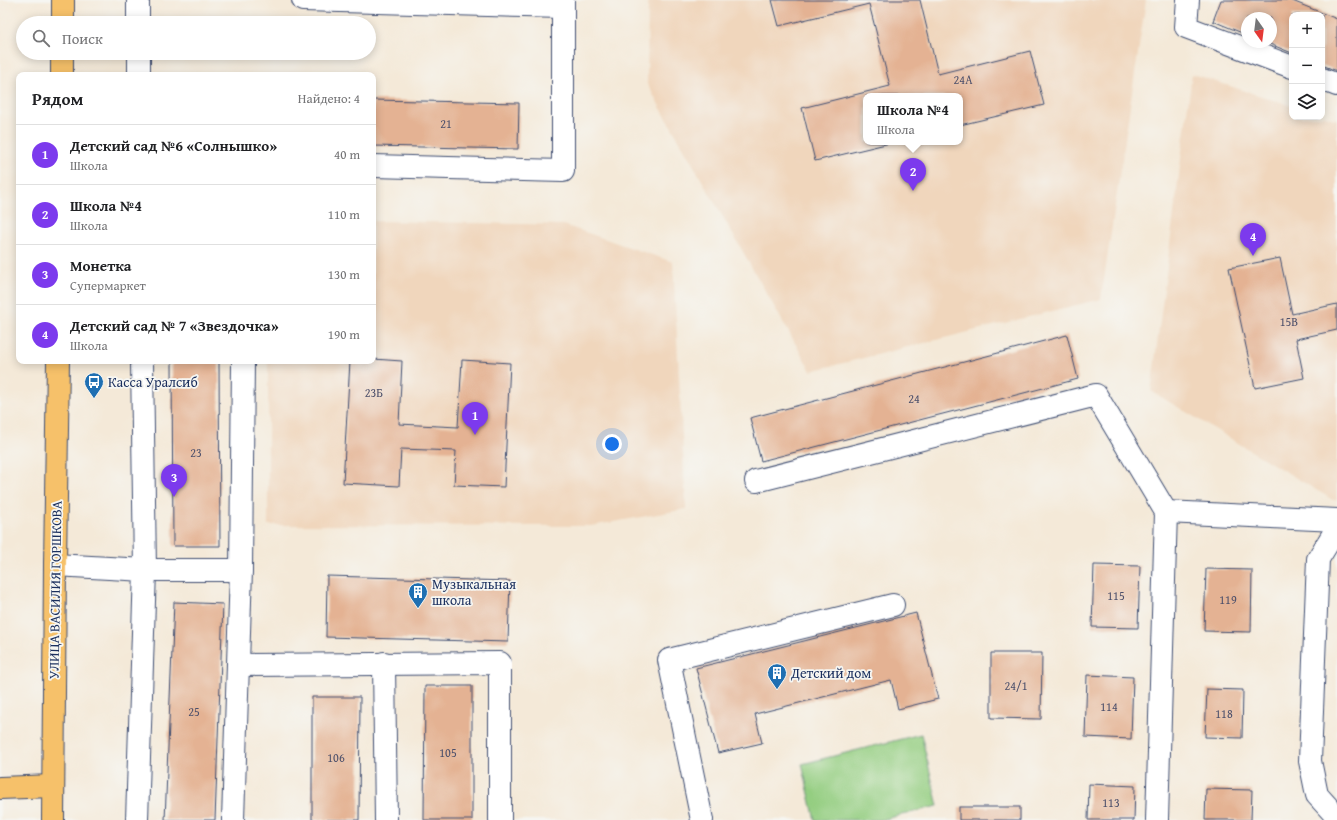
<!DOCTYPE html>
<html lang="ru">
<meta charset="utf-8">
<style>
:root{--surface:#fff;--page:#f6f6f6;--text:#202124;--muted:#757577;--line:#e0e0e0;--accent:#7c3aed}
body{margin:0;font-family:"Gentium Book Plus",serif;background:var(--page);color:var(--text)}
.controls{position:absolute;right:12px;top:12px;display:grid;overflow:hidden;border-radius:8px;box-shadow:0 2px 10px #0003}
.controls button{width:36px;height:36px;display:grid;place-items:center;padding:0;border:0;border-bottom:1px solid var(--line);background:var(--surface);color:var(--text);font:20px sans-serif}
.compass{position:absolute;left:1241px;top:12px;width:36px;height:36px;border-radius:50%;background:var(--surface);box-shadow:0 2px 10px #0003;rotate:166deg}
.you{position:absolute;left:612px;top:444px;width:14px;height:14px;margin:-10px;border:3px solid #fff;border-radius:50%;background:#1a73e8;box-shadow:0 0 0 6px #1a73e833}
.badge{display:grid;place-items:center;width:26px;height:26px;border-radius:50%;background:var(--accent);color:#fff;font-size:13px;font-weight:700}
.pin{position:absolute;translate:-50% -33px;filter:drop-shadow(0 1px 2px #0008)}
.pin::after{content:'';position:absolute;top:21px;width:14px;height:12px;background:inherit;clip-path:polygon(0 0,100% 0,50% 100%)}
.popup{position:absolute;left:863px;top:93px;width:100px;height:52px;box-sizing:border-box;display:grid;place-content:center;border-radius:8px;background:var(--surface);filter:drop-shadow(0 1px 3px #0005);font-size:13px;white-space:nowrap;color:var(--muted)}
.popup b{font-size:15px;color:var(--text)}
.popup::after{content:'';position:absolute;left:50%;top:100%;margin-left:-8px;border:8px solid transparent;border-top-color:var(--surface)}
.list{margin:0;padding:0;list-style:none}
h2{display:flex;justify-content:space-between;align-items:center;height:52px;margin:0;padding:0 16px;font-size:17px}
h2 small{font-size:13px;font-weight:400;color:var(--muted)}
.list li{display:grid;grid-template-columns:26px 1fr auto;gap:12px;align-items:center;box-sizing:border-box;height:60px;padding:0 16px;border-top:1px solid var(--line)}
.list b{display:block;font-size:15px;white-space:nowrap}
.list p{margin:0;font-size:13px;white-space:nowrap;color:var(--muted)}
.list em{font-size:13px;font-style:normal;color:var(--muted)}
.icon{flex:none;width:22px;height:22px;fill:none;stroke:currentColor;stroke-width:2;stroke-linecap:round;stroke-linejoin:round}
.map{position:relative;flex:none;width:1337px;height:820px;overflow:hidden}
.search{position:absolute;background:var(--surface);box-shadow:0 2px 10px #0003;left:16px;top:16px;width:360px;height:44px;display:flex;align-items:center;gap:10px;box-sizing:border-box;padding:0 14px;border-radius:22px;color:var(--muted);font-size:15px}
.panel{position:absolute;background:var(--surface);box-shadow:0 2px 10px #0003;left:16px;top:72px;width:360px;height:292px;border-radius:8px}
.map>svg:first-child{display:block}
.built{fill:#f0d6bc;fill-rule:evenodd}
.grass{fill:#94ce81;stroke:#587e70}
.building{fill:#e4b293}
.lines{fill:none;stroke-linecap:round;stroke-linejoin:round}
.minor-casing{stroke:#3c4b70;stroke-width:24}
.major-casing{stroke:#3c4b70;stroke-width:24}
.minor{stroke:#fff;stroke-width:22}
.major{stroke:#f6c16b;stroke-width:22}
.labels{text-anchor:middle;stroke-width:3.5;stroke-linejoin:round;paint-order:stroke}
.number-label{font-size:12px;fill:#4d506b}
.poi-label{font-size:14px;fill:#1b2f5e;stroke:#f6f6f2;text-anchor:start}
.street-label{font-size:14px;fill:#1b2f5e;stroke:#f6f6f2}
</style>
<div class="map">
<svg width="1337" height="820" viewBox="0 0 1337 820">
<rect width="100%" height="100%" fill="#f6f6f2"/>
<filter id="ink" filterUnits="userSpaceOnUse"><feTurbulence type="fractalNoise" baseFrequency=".025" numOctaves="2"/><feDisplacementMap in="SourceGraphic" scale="8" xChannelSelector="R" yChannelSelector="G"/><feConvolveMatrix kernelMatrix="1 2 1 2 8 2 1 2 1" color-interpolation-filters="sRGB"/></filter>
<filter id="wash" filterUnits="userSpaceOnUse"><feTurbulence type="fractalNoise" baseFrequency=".012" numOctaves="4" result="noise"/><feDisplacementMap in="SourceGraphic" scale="16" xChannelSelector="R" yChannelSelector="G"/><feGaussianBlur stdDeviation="0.9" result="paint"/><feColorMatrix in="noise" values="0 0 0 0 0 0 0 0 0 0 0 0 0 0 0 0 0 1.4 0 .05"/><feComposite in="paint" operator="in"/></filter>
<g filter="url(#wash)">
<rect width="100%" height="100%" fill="#f4e9d8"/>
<g class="built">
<path d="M648,0H1146L1101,299L811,371L647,84ZM866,96H960V142H866Z"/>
<polygon points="1192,74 1292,106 1292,117 1322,117 1322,115 1337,120 1337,500 1333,500 1151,391"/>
<polygon points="373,221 564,225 673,262 686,509 591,526 268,525 268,361 373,361"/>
</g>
<polygon class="grass" points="921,734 938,806 881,820 815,820 802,764"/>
<g id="blocks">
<g class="building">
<polygon points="772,0 920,0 938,74 1030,51 1044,105 960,125 960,96 866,96 866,142 890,143 815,161 802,108 890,86 869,4 779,26"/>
<polygon points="1221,0 1290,0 1337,19 1337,71 1322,65 1322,15 1292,15 1292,53 1265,42 1271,42 1271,18 1247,18 1247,35 1213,21"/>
<polygon points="373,100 519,103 518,149 373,146"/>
<polygon points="1280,258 1292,314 1337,304 1337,330 1296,339 1304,378 1255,388 1229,268"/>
<polygon points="1067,335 1078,379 761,461 750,418"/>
<polygon points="373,359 402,361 399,424 458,427 462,360 510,363 504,487 454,485 456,451 401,449 399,486 343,483 350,361 373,361"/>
<polygon points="172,361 219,361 220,546 173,546"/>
<polygon points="1094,565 1140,566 1138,628 1092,627"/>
<polygon points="1206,569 1252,570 1251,632 1204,631"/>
<polygon points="327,576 510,581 508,642 326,637"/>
<polygon points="174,602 223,604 215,820 165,820"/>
<polygon points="916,613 938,699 898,709 891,680 755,714 762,743 718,753 696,668"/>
<polygon points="991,653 1042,653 1041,719 991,718"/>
<polygon points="1087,675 1133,677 1131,739 1085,737"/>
<polygon points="425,686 472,686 472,820 424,820"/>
<polygon points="1207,689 1243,690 1242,738 1205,737"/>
<polygon points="312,697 360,697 359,820 312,820"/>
<polygon points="1089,784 1135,786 1134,820 1088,820"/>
<polygon points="1206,789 1252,790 1251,820 1205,820"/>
<rect x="959" y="807" width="61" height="13"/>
</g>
</g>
</g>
<g filter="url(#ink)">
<use href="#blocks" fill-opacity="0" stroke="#3c4b70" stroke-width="1"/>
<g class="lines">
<defs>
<g id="minor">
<polyline points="138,0 138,23"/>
<polyline points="303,0 563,7"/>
<polyline points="1188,0 1186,27 1292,67"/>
<polyline points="139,53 139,75"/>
<polyline points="1322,79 1337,85"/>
<polyline points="373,166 563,171 563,0"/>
<polyline points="142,361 145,570 241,570 233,820"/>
<polyline points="756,481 1096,395 1166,512 1157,820"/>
<polyline points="1166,512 1337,520"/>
<polyline points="1337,528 1318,559 1310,761 1317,795 1337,817"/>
<polyline points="55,565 145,570 137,820"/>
<polyline points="241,570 243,361"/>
<polyline points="384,663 386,820"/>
<polyline points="238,665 500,663 500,820"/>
<polyline points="702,820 669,660 893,605"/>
</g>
<g id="major">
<polyline points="63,23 63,0"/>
<polyline points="62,75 62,53"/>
<polyline points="0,788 53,786"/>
<polyline points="53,820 55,565 58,361"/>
</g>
</defs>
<use href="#minor" class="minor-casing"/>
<use href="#major" class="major-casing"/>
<use href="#minor" class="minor"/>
<use href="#major" class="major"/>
</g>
</g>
<defs>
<symbol id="bus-pin" viewBox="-11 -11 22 30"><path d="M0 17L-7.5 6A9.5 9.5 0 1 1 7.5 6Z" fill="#1f6fb2" stroke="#f6f6f2"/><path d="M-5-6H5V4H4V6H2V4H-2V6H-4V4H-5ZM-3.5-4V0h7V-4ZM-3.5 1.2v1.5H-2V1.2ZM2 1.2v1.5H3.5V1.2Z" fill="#fff"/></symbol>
<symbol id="building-pin" viewBox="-11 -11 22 30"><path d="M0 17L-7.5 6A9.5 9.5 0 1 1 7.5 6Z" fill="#1f6fb2" stroke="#f6f6f2"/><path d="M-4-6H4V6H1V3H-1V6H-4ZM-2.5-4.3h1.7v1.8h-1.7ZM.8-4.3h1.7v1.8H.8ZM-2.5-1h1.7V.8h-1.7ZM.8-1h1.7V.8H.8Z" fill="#fff"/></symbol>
</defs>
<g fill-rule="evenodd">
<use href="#bus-pin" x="83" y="371" width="22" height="30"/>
<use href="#building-pin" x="407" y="581" width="22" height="30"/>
<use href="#building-pin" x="766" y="662" width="22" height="30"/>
</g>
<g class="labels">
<g class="number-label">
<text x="963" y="84">24А</text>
<text x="446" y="128">21</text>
<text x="1289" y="326">15В</text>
<text x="374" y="397">23Б</text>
<text x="914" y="403">24</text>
<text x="196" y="457">23</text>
<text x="1116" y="600">115</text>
<text x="1228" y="604">119</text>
<text x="1016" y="690">24/1</text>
<text x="1109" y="711">114</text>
<text x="194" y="716">25</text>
<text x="1224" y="718">118</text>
<text x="448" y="757">105</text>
<text x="336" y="762">106</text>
<text x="1111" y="807">113</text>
</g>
<g class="poi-label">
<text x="108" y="387">Касса Уралсиб</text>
<text x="432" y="589">Музыкальная<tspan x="432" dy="16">школа</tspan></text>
<text x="791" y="678">Детский дом</text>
</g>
<g class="street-label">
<text transform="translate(55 590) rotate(-89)" y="5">УЛИЦА ВАСИЛИЯ ГОРШКОВА</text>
</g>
</g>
</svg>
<div class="controls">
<button>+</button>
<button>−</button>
<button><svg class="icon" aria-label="layers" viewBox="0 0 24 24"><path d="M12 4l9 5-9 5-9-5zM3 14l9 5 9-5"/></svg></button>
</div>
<svg class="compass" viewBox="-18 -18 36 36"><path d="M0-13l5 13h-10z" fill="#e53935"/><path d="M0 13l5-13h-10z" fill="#757577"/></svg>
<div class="you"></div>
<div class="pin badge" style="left:475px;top:435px">1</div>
<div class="pin badge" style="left:913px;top:191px">2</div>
<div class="popup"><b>Школа №4</b>Школа</div>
<div class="pin badge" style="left:174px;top:497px">3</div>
<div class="pin badge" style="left:1253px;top:256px">4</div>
<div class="search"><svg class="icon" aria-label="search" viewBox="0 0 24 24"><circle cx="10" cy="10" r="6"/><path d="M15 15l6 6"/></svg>Поиск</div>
<section class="panel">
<h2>Рядом<small>Найдено: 4</small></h2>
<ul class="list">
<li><span class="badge">1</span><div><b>Детский сад №6 «Солнышко»</b><p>Школа</p></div><em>40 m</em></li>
<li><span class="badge">2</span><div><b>Школа №4</b><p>Школа</p></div><em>110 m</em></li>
<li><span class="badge">3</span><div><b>Монетка</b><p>Супермаркет</p></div><em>130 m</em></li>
<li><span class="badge">4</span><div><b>Детский сад № 7 «Звездочка»</b><p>Школа</p></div><em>190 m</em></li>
</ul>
</section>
</div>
